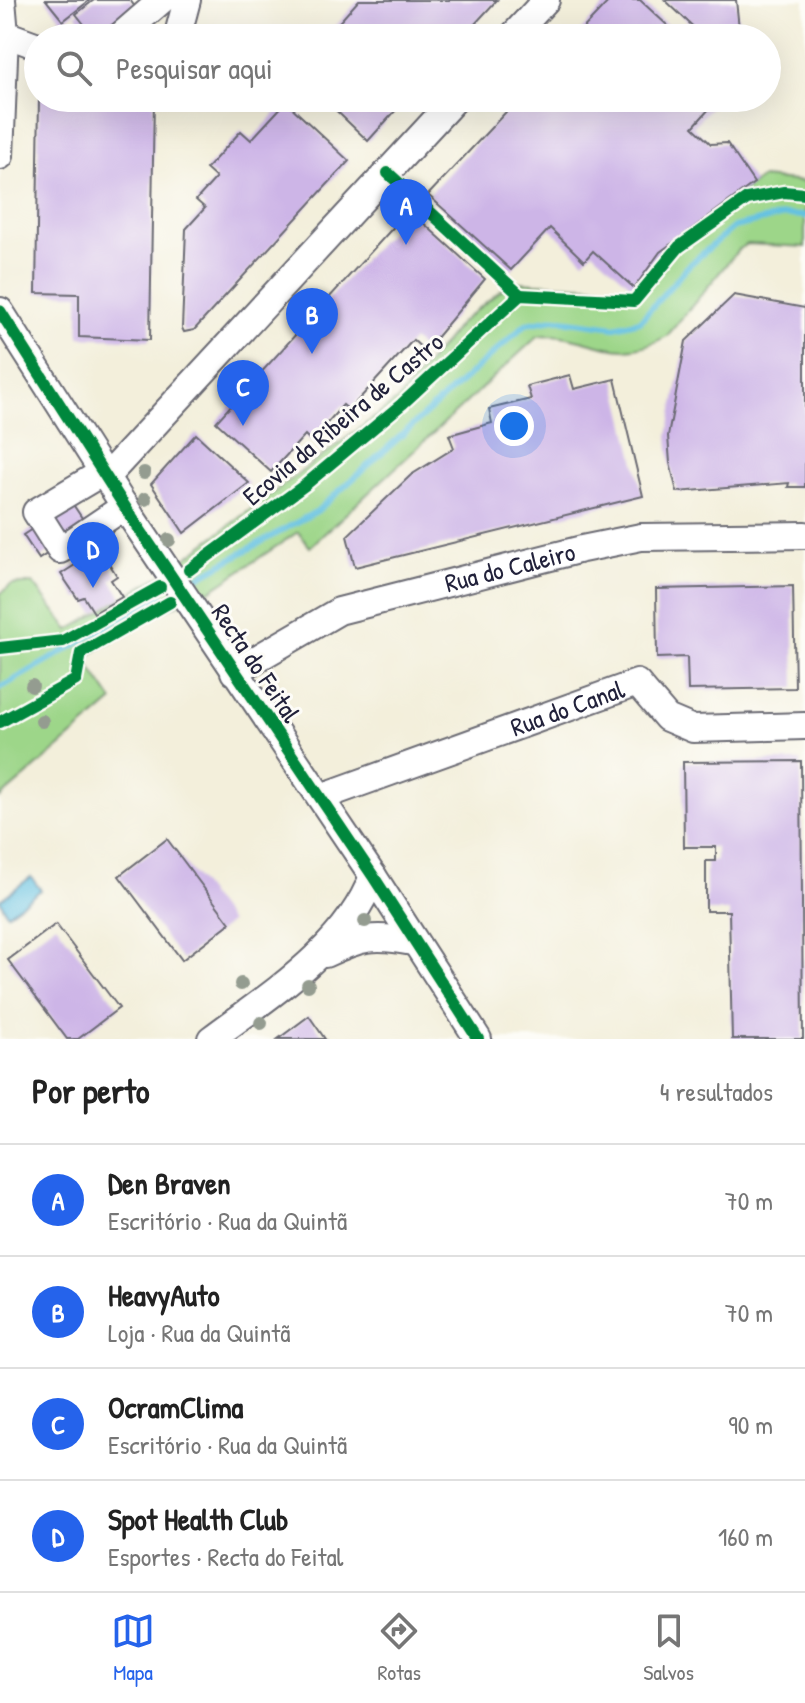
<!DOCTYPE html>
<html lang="pt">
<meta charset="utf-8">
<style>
:root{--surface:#fff;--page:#f6f6f6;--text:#222;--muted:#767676;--line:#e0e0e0;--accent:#2563eb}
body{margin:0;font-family:"Patrick Hand",sans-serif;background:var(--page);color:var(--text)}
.you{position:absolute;left:514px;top:426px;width:28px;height:28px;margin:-20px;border:6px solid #fff;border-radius:50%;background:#1a73e8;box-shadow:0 0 0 12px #1a73e833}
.badge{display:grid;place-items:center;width:52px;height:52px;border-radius:50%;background:var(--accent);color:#fff;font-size:26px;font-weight:700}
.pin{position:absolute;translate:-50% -66px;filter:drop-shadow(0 2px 4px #0008)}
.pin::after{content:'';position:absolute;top:42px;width:28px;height:24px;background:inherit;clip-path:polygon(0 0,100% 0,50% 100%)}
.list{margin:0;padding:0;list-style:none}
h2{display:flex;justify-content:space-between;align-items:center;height:104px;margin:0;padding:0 32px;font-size:34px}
h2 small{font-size:26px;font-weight:400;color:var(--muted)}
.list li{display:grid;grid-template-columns:52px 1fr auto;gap:24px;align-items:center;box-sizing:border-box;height:112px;padding:0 32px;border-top:2px solid var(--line)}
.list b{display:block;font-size:30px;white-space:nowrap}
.list p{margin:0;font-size:26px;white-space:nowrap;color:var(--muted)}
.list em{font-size:26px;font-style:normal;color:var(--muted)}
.icon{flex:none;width:44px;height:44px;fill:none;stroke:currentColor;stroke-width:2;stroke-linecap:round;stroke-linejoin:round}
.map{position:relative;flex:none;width:805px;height:1039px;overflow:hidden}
.search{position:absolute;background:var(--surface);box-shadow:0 8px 32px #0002;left:24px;right:24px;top:24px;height:88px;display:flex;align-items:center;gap:20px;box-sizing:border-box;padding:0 28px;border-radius:44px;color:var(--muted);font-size:30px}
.sheet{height:552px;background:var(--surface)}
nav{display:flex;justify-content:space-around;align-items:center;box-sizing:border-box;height:112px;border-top:2px solid var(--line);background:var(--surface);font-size:22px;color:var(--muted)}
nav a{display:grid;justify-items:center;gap:4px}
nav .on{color:var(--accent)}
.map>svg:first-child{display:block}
.green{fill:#9dd689;stroke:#607c62;stroke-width:2}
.water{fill:#63c1e1;stroke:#42728e;stroke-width:2}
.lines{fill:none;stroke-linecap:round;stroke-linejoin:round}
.stream{stroke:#63c1e1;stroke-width:6}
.building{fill:#cdb5e7}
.minor-casing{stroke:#6b6a73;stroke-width:30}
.minor{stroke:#fff;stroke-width:26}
.cycleway-casing{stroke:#fdfcf7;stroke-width:17}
.cycleway{stroke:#00873e;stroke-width:12}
.tree{fill:#949c90}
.labels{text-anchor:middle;stroke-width:6;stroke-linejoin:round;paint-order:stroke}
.street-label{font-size:26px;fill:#22223b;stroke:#fdfcf7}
</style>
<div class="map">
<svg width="805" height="1039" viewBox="0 0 805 1039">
<rect width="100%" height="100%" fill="#fdfcf7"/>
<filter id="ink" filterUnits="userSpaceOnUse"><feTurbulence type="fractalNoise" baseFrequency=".0125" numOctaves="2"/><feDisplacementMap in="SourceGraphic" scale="16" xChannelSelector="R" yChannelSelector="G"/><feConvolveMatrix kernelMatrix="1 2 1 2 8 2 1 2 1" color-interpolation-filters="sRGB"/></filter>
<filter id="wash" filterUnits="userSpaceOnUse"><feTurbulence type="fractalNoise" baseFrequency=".006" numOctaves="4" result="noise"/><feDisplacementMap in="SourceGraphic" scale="32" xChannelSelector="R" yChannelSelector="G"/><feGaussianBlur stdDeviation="1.8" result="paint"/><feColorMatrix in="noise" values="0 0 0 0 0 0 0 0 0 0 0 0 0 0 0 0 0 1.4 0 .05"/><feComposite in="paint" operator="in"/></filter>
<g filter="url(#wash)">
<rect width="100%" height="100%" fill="#f3efdb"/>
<path class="green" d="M761,178L805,182V247L748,244L739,249L667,336C611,368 590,330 538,336L310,547L298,532L205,594L165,609L84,658L113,701L0,798V594L11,585L33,583L69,630L168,571L399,399L460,323L505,287L516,282L634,288L660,252Z"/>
<polygon class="water" points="31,877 41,890 7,914 0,900"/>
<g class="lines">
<g class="stream">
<polyline points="195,579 317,511 526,324 554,319 615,327 640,321 689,265 734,227 785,215 805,216"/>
<polyline points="0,688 162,595"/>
</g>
</g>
<g id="blocks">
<g class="building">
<polygon points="46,0 90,0 63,21"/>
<polygon points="94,0 130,0 135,7 95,38 76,14"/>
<polygon points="359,0 497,0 462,38 325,38"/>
<polygon points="610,0 640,0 681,38 574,38"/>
<polygon points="665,0 736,0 740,38 705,38"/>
<polygon points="39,98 154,98 150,340 79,337 79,294 36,293"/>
<polygon points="323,98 407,98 368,141"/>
<polygon points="519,98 719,98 693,127 711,144 727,143 754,183 660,252 634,288 593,251 584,261 550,228 511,270 428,195"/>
<polygon points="286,102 349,161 194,330 184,332 182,328 186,229 205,208 196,200 216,178 206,169 241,131 251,140"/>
<polygon points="409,210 485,279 425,351 413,340 349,410 343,405 311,441 305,435 271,472 216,422"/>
<polygon points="734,295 805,308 805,487 788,487 789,483 677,492 670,463 668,436 686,341"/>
<polygon points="570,375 574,389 615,379 643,496 355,567 347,536 411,475 454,448 449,435 492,423 489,409 531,399 527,386"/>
<polygon points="196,434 249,483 184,533 151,484"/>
<polygon points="72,503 88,527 39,559 23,535"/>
<polygon points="100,549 117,576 111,580 122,597 94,613 84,597 78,599 61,574"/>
<polygon points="793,586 795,688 688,690 687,657 657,658 656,589"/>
<polygon points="801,761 803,1039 732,1039 729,911 706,911 706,861 716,861 716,847 684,847 683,762"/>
<polygon points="167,839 230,923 182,960 119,876"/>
<polygon points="56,924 119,1008 78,1039 67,1039 8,960"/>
<polygon points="309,1016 325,1039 278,1039"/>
</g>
</g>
</g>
<g filter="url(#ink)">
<use href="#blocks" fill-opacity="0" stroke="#6b6a73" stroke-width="2"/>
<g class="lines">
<defs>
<g id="minor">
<polyline points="5,34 38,46"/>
<polyline points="118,38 162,0"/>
<polyline points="177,38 187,0"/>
<polyline points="511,38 546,0"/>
<polyline points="0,156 5,34 2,0"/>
<polyline points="0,311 132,518 373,876 478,1039"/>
<polyline points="103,472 36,512 60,550 125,506"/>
<polyline points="106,477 456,98"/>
<path id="s1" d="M234,672L339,611L582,549L641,537L805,535"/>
<path id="s2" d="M321,797L637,683L667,718L693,729L805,726"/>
<path d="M325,954C361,937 374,934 413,942"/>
<path d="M211,1039C271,994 346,948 373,876"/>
</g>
</defs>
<use href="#minor" class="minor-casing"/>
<use href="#minor" class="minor"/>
<defs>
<g id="cycleway">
<polyline points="388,173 520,295"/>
<polyline points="0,311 132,518 373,876 478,1039"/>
<polyline points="189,570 305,485 402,404 520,295 634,301 679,247 747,199 784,192 805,194"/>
<polyline points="0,648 63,641 160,587"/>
<polyline points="0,722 76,680 81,653 170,602"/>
</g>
</defs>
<use href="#cycleway" class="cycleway-casing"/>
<use href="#cycleway" class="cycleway"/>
</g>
<g class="tree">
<circle cx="144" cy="473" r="7"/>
<circle cx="145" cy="499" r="7"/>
<circle cx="169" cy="540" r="7"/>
<circle cx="32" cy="686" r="7"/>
<circle cx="42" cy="721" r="7"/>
<circle cx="365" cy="921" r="7"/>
<circle cx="241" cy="984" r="7"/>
<circle cx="308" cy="985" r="7"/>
<circle cx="261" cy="1023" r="7"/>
</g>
</g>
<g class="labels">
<g class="street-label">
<text transform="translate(343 419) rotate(-40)" y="9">Ecovia da Ribeira de Castro</text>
<text dy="9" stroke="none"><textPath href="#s1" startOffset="298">Rua do Caleiro</textPath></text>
<text transform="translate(256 663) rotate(56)" y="9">Recta do Feital</text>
<text dy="9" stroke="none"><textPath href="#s2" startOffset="262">Rua do Canal</textPath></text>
</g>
</g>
</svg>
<div class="you"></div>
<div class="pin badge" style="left:406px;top:245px">A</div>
<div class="pin badge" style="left:312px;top:354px">B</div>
<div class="pin badge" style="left:243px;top:426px">C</div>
<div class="pin badge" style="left:93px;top:588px">D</div>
<div class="search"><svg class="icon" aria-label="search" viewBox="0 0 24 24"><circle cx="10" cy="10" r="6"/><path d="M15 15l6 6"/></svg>Pesquisar aqui</div>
</div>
<section class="sheet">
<h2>Por perto<small>4 resultados</small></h2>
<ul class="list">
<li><span class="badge">A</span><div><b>Den Braven</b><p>Escritório · Rua da Quintã</p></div><em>70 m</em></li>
<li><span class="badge">B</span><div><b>HeavyAuto</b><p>Loja · Rua da Quintã</p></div><em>70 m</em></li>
<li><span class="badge">C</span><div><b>OcramClima</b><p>Escritório · Rua da Quintã</p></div><em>90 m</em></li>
<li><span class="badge">D</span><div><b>Spot Health Club</b><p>Esportes · Recta do Feital</p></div><em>160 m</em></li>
</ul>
</section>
<nav>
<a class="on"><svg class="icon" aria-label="map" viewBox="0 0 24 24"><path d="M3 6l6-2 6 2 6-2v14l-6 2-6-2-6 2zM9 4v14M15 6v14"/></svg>Mapa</a>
<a><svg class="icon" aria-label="directions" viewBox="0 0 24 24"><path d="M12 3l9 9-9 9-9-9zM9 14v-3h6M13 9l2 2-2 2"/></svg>Rotas</a>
<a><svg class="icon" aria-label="saved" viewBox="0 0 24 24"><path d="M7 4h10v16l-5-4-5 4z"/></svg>Salvos</a>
</nav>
